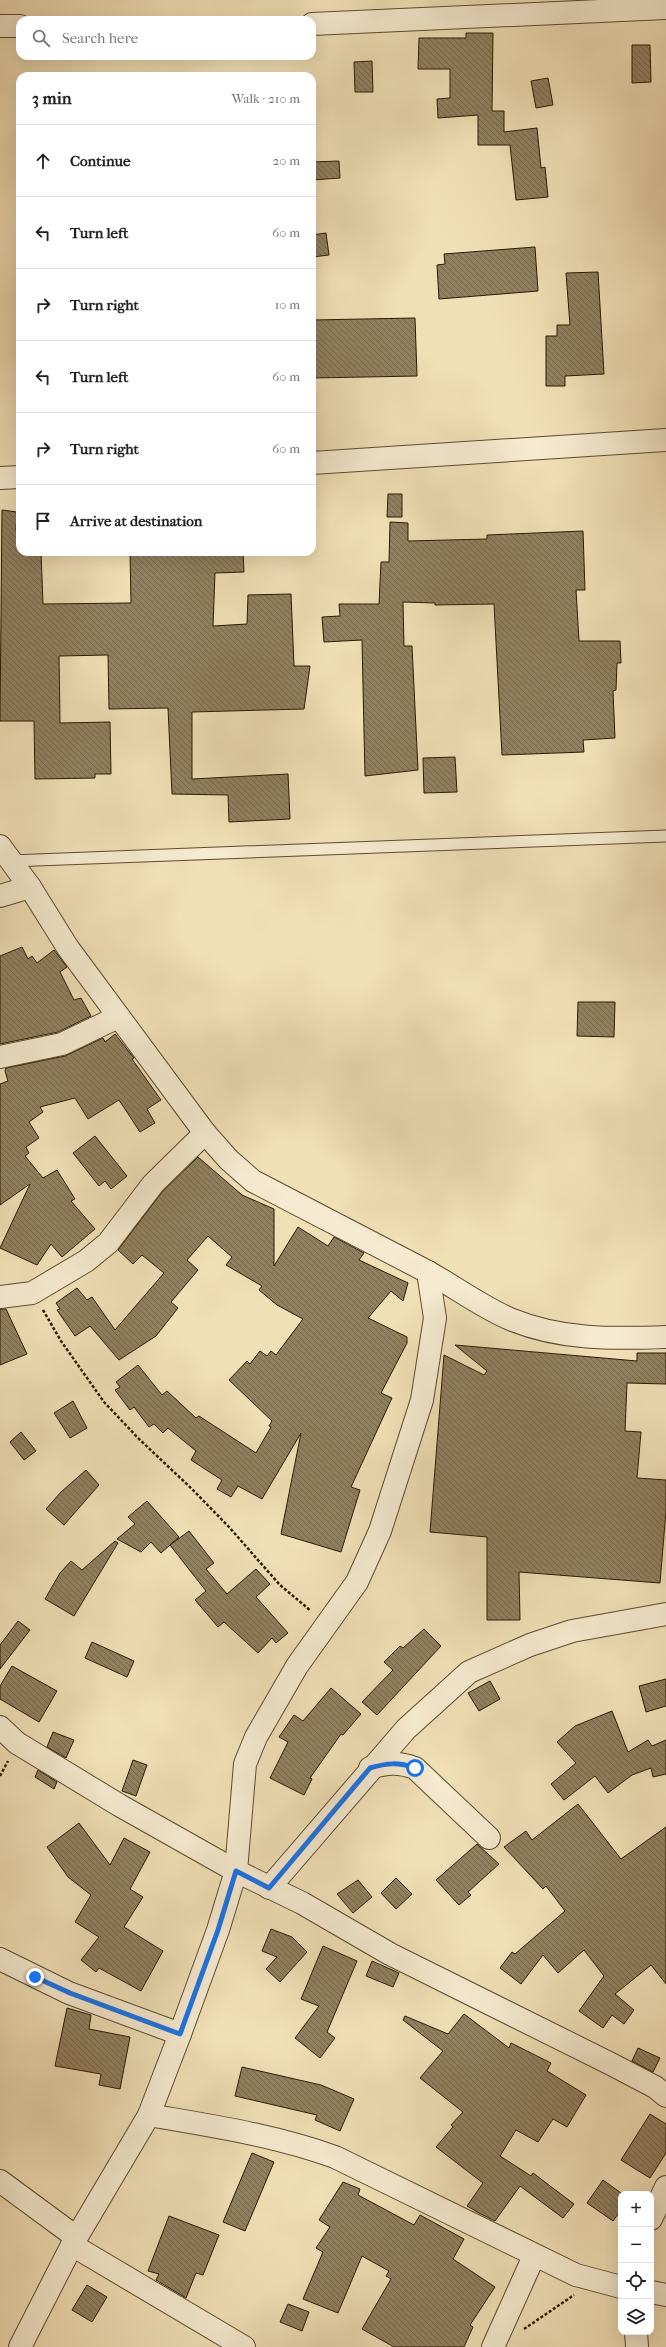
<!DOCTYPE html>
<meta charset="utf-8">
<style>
:root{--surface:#fff;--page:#f2f2f2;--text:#202124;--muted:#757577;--line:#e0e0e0}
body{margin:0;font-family:"IM FELL French Canon",serif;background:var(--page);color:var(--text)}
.controls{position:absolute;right:12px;bottom:12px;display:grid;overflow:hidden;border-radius:8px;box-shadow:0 4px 16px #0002}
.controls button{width:36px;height:36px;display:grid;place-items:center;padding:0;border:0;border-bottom:1px solid var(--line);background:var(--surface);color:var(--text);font:20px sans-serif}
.stop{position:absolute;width:12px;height:12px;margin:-9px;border:3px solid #1a73e8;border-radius:50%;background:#fff}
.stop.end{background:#1a73e8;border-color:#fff;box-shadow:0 1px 4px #0008}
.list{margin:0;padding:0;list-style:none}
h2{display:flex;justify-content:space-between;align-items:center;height:52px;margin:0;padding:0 16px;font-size:17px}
h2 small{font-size:13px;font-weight:400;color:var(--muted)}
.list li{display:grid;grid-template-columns:26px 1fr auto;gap:12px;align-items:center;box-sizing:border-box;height:72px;padding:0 16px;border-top:1px solid var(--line)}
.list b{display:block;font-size:15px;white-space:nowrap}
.list em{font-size:13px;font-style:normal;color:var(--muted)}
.icon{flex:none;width:22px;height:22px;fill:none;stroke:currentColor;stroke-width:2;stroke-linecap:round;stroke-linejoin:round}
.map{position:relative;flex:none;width:666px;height:2347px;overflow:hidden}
.search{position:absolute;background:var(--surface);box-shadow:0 4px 16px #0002;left:16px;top:16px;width:300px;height:44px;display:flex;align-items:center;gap:10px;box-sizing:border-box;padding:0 14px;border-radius:12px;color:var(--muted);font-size:15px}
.panel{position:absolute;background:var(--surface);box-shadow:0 4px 16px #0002;left:16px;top:72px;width:300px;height:484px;border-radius:12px}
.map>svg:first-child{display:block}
.building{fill:url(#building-back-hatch);stroke:#2a1a02}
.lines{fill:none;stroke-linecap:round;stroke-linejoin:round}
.service-casing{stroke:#5c4b2f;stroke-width:13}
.minor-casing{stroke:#5c4b2f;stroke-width:24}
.tertiary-casing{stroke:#5c4b2f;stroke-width:24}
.path{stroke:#2a1a02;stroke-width:2.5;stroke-dasharray:3 2;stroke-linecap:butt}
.service{stroke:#f6ead0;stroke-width:11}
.minor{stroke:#f6ead0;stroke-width:22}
.tertiary{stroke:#f6ead0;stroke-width:22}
.route{stroke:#1a73e8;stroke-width:5}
</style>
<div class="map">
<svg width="666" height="2347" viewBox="0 0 666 2347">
<defs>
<pattern id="building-back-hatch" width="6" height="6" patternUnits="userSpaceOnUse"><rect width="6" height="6" fill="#918060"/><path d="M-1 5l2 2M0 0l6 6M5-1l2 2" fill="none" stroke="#77684d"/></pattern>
</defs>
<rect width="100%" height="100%" fill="#f1dfb6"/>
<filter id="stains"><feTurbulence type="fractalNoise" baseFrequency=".005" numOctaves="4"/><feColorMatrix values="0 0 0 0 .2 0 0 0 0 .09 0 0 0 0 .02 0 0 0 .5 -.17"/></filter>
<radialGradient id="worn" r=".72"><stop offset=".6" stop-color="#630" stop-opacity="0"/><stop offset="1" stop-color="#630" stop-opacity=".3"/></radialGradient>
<g class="building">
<polygon points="466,33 493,33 492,111 504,111 504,132 537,128 541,168 545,167 548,197 516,200 510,145 478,145 478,115 438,118 437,99 450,98 450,69 418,69 419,38 466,38"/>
<polygon points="632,45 650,45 651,82 632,83"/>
<polygon points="372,61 373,92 355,92 354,62"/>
<polygon points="548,78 553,105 536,108 531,81"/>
<polygon points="339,161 340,178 312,180 312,162"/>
<polygon points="326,233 329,255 312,257 312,235"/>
<polygon points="535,247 538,291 439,299 437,265 445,264 444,254"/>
<polygon points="598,272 604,374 565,376 565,386 546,386 546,336 557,336 557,325 570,325 566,273"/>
<polygon points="415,318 417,376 312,378 312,320"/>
<polygon points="388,494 402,494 402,517 387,517"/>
<polygon points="2,510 17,512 16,530 20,530 20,552 41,552 43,604 131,603 130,552 243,552 244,572 215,573 213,626 247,624 248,595 291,594 294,666 310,666 304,709 192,712 192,779 288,774 290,819 229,822 228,795 172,794 168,708 109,709 108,655 59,656 60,723 110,722 111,774 95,774 95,778 35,779 34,721 0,721"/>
<polygon points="390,522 408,523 408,541 487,539 487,535 583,531 585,590 576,590 579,641 620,641 621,663 617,663 616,690 613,691 615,738 583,740 584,752 502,755 494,604 435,605 435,603 403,602 404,646 412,646 418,770 365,776 362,640 324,642 322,617 340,616 339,604 379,604 381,562 389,562"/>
<polygon points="455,757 457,792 424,793 423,758"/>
<polygon points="22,947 28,959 32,956 37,963 54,950 67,967 60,972 74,1000 81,998 91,1016 58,1032 0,1044 0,956"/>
<polygon points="578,1002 615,1002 614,1037 577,1036"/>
<polygon points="115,1034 134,1058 132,1059 161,1100 147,1109 155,1123 140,1132 119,1100 88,1119 75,1098 40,1107 43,1112 29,1122 39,1138 26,1147 29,1153 25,1156 43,1178 57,1170 75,1199 71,1201 95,1229 62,1257 51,1244 37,1265 0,1248 30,1184 0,1205 0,1084 8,1081 5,1071 6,1068 65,1056 103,1038 105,1042"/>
<polygon points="95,1136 127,1176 111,1189 105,1181 99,1186 73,1153"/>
<polygon points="198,1157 242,1195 274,1209 274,1266 298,1227 328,1246 334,1237 364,1253 359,1260 408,1283 403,1301 391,1291 368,1318 407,1337 407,1343 381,1393 392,1398 351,1487 360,1490 341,1552 281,1534 301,1433 262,1499 238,1486 231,1497 217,1489 222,1480 191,1460 196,1451 168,1428 163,1433 154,1424 149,1427 134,1407 130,1410 115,1390 120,1387 116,1382 138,1365 162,1395 167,1391 196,1418 199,1416 256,1453 271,1427 269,1426 272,1421 229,1380 247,1361 250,1364 260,1351 267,1356 271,1351 276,1355 303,1319 277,1305 259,1290 262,1286 226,1265 232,1257 208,1236 187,1260 198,1270 171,1302 178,1308 156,1336 119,1360 90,1326 75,1336 57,1310 60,1309 56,1303 77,1288 87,1300 92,1297 115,1330 164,1273 142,1255 133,1264 118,1250 162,1192"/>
<polygon points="0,1309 6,1309 27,1354 0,1365"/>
<polygon points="455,1345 637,1361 637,1353 666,1353 666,1384 627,1383 625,1431 641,1432 637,1478 666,1480 666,1511 660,1583 519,1572 520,1620 487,1620 487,1537 430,1532 444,1355 484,1375 487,1371"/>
<polygon points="73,1401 87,1428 70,1438 54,1413"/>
<polygon points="21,1432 36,1451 24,1460 10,1442"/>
<polygon points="86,1470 99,1485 64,1525 46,1509 61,1492"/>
<polygon points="147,1501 179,1537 161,1553 151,1542 141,1552 117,1539 135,1524 128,1517"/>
<polygon points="189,1531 214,1563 206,1569 227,1594 256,1569 270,1584 256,1597 288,1633 276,1643 272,1638 258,1653 224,1622 218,1627 195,1600 206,1591 170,1545"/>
<polygon points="115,1541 118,1543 74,1616 45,1599 60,1573 71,1561 82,1570"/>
<polygon points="18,1621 30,1630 0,1669 0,1645"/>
<polygon points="424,1629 441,1646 377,1715 362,1702 393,1670 384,1662 400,1646 403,1648"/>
<polygon points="92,1642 134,1661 127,1677 85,1658"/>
<polygon points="12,1666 57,1691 39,1722 0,1699 0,1686"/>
<polygon points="666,1679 666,1706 646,1712 639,1686"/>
<polygon points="490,1681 500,1699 479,1711 468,1693"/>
<polygon points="331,1688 361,1714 343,1735 341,1734 310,1778 312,1779 304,1795 270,1778 288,1742 279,1737 294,1715 303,1721"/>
<polygon points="612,1711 628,1752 648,1740 652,1746 666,1740 666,1774 653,1777 651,1768 632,1775 608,1793 595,1776 564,1800 551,1784 576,1763 557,1742 575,1726"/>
<polygon points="53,1732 74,1740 66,1758 47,1747"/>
<polygon points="133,1760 147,1765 136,1796 122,1791"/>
<polygon points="38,1770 57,1782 54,1789 35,1777"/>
<polygon points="578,1804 621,1859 666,1827 666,1984 651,1965 615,1994 634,2010 624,2024 612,2015 603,2028 579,2011 604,1976 584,1950 558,1973 543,1955 521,1984 500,1968 512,1952 515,1954 565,1911 546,1886 543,1889 504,1847 526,1831 532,1840"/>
<polygon points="79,1823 110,1865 124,1838 150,1852 130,1889 143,1897 124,1927 163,1951 141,1991 99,1968 96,1972 81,1960 99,1937 75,1922 91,1895 68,1877 47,1847"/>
<polygon points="477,1844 499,1864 468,1892 471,1895 459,1905 436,1880"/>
<polygon points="396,1878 412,1894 396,1909 381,1893"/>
<polygon points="358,1880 372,1897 353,1913 337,1894"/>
<polygon points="271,1929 292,1937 307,1952 280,1982 266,1969 277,1957 262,1951"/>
<polygon points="323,1946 357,1961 327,2032 335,2038 320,2058 295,2038 319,2006 301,1999"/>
<polygon points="372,1961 399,1973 393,1987 366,1976"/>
<polygon points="67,2008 91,2015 89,2029 130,2037 120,2089 99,2085 101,2074 55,2066"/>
<polygon points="464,2014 509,2048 511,2043 551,2063 547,2071 586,2095 567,2127 553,2119 538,2142 516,2130 500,2156 531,2176 533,2173 574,2204 563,2218 520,2186 495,2221 479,2213 467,2206 483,2183 436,2147 453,2127 451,2125 463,2112 420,2078 443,2051 403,2020 405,2016 448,2034"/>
<polygon points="638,2048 660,2058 653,2072 632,2061"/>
<polygon points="242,2067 321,2085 354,2099 340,2131 315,2120 317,2115 235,2096"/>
<polygon points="650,2114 666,2124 666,2153 650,2178 621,2160"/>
<polygon points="252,2153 274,2162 245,2231 223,2222"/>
<polygon points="603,2180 621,2193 621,2210 613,2221 587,2203"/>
<polygon points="343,2182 360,2189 358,2195 414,2225 420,2215 464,2239 453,2259 495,2287 470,2325 473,2327 464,2347 394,2347 362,2329 391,2279 386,2276 389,2271 362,2256 338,2313 303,2299 323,2252 316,2248 330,2227 319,2220"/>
<polygon points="169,2216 219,2235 203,2275 196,2273 186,2298 156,2280 159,2274 148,2271"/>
<polygon points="87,2285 107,2297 92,2322 72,2310"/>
<polygon points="288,2304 309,2312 302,2331 280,2322"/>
</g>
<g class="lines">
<defs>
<polyline id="service" points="10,861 666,836"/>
<g id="minor">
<polyline points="312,24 666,8"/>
<polyline points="0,26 20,26"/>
<polyline points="0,846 30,887 68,948 205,1133 229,1160 253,1181 428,1272"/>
<polyline points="0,896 30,887"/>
<polyline points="0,1057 62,1044 118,1017"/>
<polyline points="0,1297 32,1293 86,1261 108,1243 153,1184 205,1133"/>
<polyline points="0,1727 17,1743 119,1805 236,1871 302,1903 390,1954 611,2064 655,2087 666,2096"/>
<path d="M370,1768C387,1763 398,1762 415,1768L489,1838"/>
<polyline points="269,1888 406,1729 469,1672 530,1645 572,1631 666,1614"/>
<polyline points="0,1959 69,1993 180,2034"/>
<path d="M149,2115C212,2126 274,2135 335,2157L576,2275L621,2287"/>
<polyline points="0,2181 76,2237"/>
<polyline points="651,2219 666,2187"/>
<polyline points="72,2245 244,2347"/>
<polyline points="651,2292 666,2295"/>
<polyline points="636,2332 637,2347"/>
<polyline points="493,2347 534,2256"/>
</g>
<g id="tertiary">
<polyline points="312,463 666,440"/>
<polyline points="0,478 20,477"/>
<path d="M428,1272C455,1287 482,1307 510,1319C561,1340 612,1339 666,1337"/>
<polyline points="20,2347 72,2245 149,2115 180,2034 218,1930 236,1871 245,1764 256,1737 297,1666 357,1582 380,1531 422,1400 435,1318 428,1272"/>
</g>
</defs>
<use href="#service" class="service-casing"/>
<use href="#minor" class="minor-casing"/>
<use href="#tertiary" class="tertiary-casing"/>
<g class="path">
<polyline points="43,1310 61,1341 104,1402 139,1439 192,1489 229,1527 280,1585 311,1611"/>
<polyline points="0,1776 8,1761"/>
<polyline points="524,2329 574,2295"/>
</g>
<use href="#service" class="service"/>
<use href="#minor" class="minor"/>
<use href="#tertiary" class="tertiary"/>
</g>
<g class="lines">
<path class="route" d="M35,1977L70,1993L180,2034L218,1930L236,1871L269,1888L370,1768C387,1763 398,1762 415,1768"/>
</g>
<rect width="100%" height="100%" filter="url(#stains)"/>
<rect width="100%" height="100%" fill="url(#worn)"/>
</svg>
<div class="controls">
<button>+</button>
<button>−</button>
<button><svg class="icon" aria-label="locate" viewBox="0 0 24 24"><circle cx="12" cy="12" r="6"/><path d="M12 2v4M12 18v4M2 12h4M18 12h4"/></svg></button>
<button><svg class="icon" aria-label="layers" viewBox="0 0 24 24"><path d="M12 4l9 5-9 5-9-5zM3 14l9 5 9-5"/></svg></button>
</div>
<div class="stop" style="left:415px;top:1768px"></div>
<div class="stop end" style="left:35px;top:1977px"></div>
<div class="search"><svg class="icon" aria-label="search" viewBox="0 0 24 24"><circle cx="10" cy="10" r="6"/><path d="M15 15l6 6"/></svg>Search here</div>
<section class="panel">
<h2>3 min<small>Walk · 210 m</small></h2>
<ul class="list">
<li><svg class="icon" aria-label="ahead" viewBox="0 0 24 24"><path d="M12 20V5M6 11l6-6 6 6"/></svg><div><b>Continue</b></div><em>20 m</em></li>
<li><svg class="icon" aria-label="left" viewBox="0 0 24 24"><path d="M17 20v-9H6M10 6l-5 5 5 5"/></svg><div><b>Turn left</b></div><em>60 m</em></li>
<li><svg class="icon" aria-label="right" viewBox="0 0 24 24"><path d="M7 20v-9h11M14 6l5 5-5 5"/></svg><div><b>Turn right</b></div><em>10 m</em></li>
<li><svg class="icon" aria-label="left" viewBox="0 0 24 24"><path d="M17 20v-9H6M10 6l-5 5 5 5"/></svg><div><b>Turn left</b></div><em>60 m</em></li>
<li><svg class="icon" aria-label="right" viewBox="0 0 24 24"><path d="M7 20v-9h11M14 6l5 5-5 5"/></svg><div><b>Turn right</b></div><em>60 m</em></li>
<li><svg class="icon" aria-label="arrive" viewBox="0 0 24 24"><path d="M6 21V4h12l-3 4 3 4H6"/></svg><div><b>Arrive at destination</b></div></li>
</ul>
</section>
</div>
